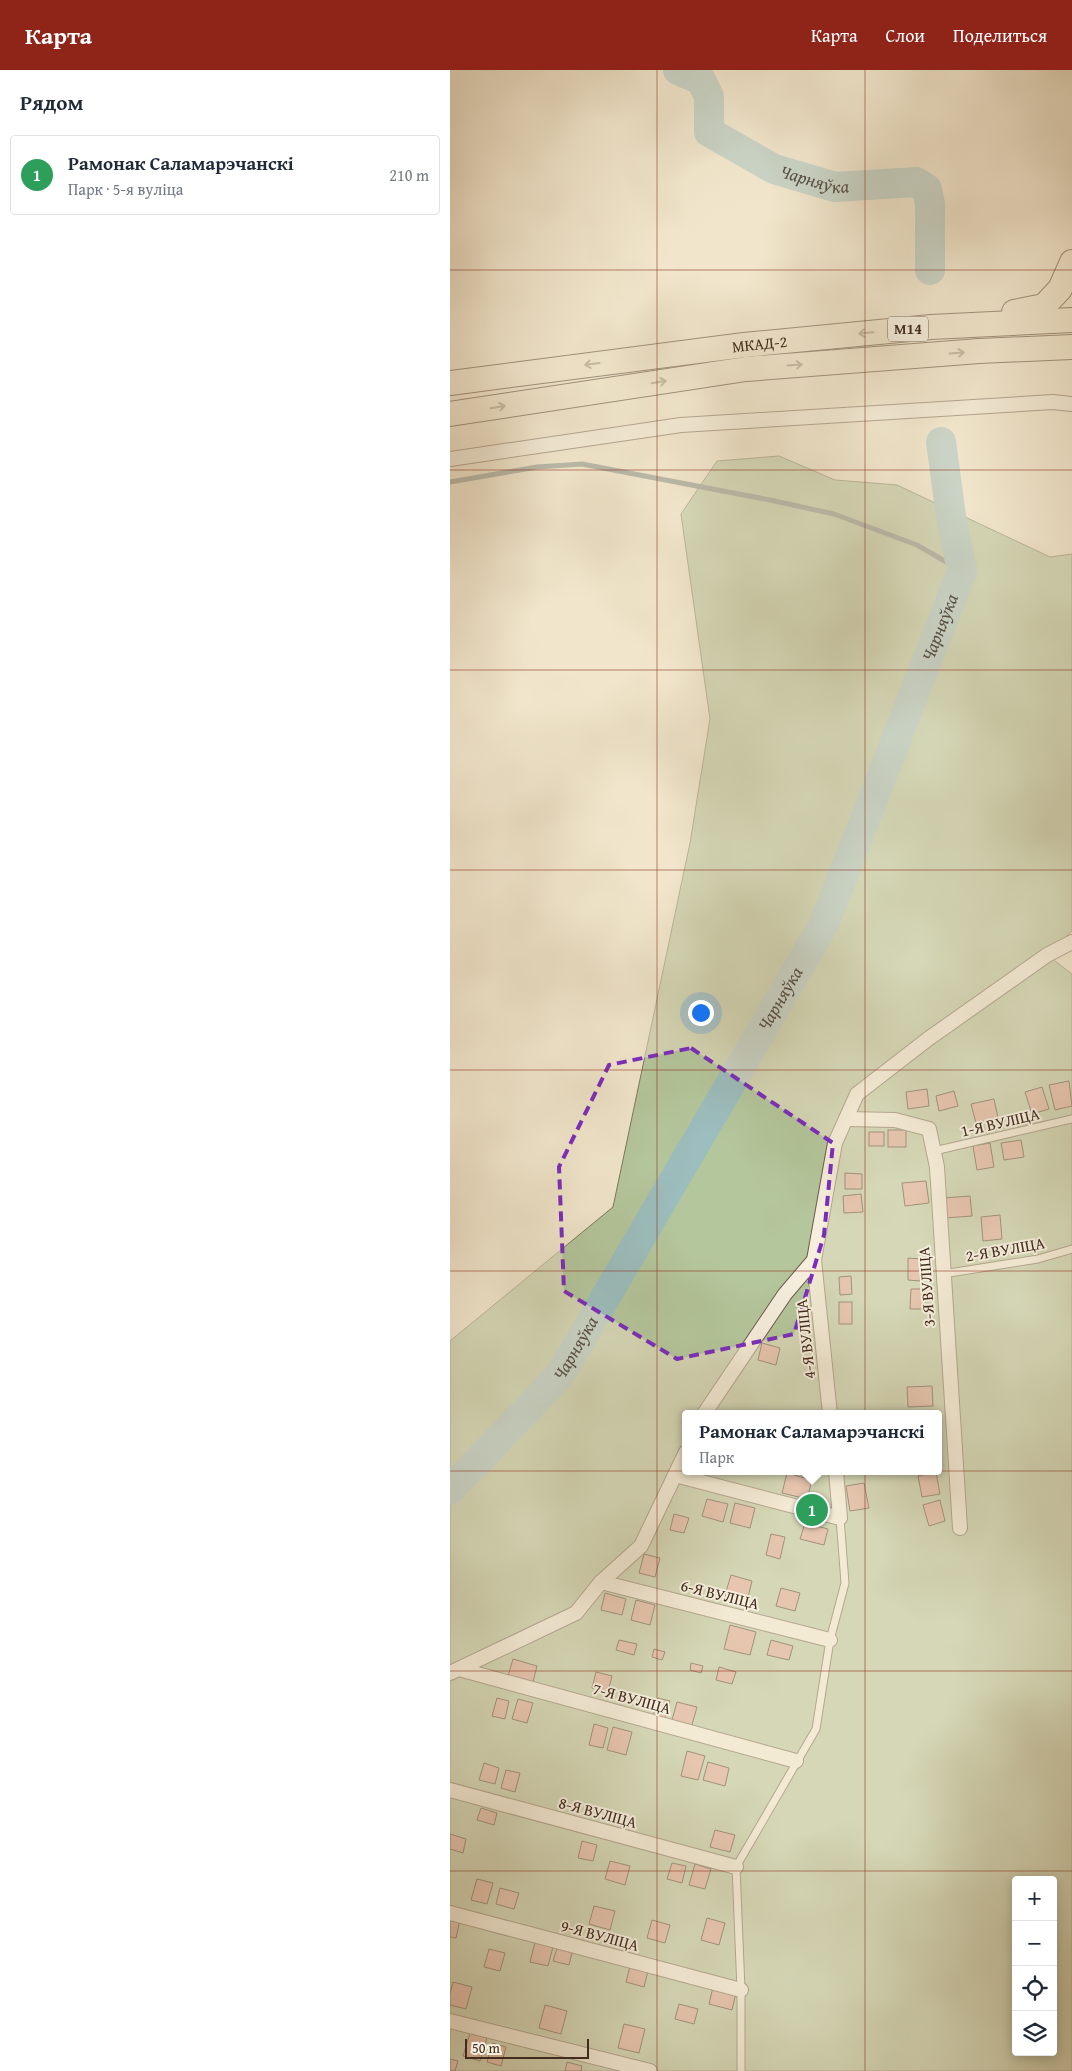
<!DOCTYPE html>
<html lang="ru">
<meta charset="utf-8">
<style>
:root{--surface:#fff;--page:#f6f6f7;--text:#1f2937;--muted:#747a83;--line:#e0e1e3;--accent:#8f2418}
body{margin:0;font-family:"Gentium Book Plus",serif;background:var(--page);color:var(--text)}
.controls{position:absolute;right:15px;bottom:15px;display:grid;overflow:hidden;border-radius:5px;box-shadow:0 2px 12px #0003}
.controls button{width:45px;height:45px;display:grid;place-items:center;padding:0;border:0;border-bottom:1px solid var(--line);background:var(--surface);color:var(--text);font:25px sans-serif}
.scale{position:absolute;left:15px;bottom:12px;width:124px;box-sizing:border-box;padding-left:5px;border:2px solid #422c1d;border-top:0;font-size:14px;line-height:18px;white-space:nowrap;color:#422c1d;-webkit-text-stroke:4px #f6efde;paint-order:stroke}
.you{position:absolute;left:250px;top:942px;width:18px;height:18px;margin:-12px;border:4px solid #fff;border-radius:50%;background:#1a73e8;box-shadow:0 0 0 8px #1a73e833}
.badge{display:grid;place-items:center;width:32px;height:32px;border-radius:50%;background:var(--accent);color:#fff;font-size:16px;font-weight:700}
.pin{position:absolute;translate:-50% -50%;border:2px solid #fff;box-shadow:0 1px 5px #0006}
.popup{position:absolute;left:232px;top:1340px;width:260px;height:65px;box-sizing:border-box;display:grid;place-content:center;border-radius:5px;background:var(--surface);filter:drop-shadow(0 1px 4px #0005);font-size:16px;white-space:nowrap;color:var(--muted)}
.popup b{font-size:19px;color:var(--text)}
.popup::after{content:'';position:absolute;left:50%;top:100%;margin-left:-10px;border:10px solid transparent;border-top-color:var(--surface)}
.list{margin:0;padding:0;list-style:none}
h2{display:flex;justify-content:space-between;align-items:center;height:65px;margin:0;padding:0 20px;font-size:21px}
h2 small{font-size:16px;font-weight:400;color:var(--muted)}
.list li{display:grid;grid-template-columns:32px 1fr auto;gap:15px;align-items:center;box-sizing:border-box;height:80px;margin:0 10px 10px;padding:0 10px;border:1px solid var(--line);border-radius:5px}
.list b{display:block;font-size:19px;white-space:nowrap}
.list p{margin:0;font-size:16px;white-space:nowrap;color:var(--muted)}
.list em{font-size:16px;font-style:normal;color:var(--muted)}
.icon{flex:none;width:28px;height:28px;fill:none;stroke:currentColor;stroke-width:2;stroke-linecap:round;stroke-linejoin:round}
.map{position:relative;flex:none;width:622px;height:2001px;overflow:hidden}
header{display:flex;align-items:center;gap:30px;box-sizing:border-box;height:70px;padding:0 25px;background:var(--accent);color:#fff}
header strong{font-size:24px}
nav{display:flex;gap:28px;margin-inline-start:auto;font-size:18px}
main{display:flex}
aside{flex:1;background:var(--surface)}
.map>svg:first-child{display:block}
.green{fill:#b4c69c;stroke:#7b795c;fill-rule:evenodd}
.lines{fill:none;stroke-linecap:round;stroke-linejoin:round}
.stream{stroke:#78847e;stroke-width:5}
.river{stroke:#9cbebe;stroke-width:30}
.building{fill:#dba08d;stroke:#422c1d}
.service-casing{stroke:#6e5a49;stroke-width:9}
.minor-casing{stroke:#6e5a49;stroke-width:16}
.trunk-casing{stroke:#422c1d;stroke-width:26}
.service{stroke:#f6efde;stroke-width:7}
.minor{stroke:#f6efde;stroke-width:14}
.trunk{stroke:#f1e6cc;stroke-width:24}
.oneway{stroke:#9a8974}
.marked{fill:none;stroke:#7b2cbf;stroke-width:4;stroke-dasharray:10 6;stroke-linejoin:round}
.grid{fill:none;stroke:#8f2418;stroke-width:1;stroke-opacity:0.55}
.labels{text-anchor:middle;stroke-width:4;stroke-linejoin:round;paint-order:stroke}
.shield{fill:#f6efde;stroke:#786657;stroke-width:1}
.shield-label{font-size:15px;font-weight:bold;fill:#422c1d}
.street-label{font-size:16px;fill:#422c1d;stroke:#f6efde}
.water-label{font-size:18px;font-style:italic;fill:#585045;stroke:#f6efde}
</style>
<header>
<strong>Карта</strong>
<nav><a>Карта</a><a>Слои</a><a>Поделиться</a></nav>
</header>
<main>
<aside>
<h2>Рядом<small></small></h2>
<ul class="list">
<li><span class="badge" style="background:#2e9e5b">1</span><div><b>Рамонак Саламарэчанскі</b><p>Парк · 5-я вуліца</p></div><em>210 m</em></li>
</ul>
</aside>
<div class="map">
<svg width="622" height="2001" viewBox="0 0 622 2001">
<rect width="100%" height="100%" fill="#f1e6cc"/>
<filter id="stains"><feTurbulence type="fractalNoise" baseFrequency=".004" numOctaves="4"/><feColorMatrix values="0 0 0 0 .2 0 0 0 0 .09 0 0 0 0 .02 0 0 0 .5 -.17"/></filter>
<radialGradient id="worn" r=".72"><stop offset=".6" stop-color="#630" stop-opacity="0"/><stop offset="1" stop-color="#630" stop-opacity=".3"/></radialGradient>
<path class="green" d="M329,386L385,410L447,415L600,487L622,484V861L597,885L622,904V2001H0V1271L163,1137L240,773L260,649L231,444L267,391ZM236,1344H488V1401H236ZM566,1810H603V1982H566Z"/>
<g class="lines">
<polyline class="stream" points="0,412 87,397 132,394 320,430 384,444 467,475 512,501"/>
<g class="river">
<path id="s1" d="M228,0L251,10L259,27V62L324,99L385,117L466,112L477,119L480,134V200"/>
<path id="s2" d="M0,1420L110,1305L374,854L512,501L501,446L491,372"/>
</g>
</g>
<g class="building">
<polygon points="619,1011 622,1036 605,1040 599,1015"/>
<polygon points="592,1017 599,1039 582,1044 575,1022"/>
<polygon points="477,1019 479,1036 458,1039 456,1022"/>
<polygon points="504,1021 508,1036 489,1041 486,1026"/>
<polygon points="544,1029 548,1048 526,1053 521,1034"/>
<rect x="438" y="1060" width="18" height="17"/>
<rect x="419" y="1062" width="15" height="14"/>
<polygon points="571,1070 574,1087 554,1090 551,1073"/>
<polygon points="540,1073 544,1097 527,1100 523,1076"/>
<polygon points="395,1103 412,1104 412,1119 395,1119"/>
<polygon points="476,1111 479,1133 455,1136 452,1113"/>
<polygon points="411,1124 413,1142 394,1143 393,1126"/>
<polygon points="520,1126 522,1146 495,1148 493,1128"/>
<polygon points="550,1145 552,1169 533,1171 531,1147"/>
<polygon points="458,1188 471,1189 470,1211 458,1210"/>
<polygon points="401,1206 402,1224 390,1225 389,1207"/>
<polygon points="461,1219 475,1219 475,1239 460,1239"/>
<rect x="389" y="1232" width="13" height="22"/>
<polygon points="312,1273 330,1278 326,1295 308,1290"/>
<polygon points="482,1316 483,1336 458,1337 457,1317"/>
<polygon points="486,1402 490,1424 472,1427 468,1406"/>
<polygon points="337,1403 362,1410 357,1429 332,1423"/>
<polygon points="414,1413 419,1438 400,1441 396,1416"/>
<polygon points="257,1429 278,1434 273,1452 252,1446"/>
<polygon points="490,1430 495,1451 479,1456 473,1435"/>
<polygon points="285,1433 305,1438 300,1458 280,1453"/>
<polygon points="224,1444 239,1448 234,1463 220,1460"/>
<polygon points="355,1453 378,1459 374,1475 350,1469"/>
<polygon points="321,1464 335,1467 330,1489 316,1485"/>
<polygon points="194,1484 210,1488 205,1507 189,1503"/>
<polygon points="281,1505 302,1511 297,1531 275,1525"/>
<polygon points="331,1518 350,1523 345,1541 326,1536"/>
<polygon points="155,1523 176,1529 172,1545 151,1540"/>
<polygon points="186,1530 205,1535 200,1555 181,1550"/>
<polygon points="280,1555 306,1562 300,1585 274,1579"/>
<polygon points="169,1570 187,1574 184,1585 166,1580"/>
<polygon points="321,1570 343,1576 339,1590 317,1585"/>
<polygon points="204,1579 215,1582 212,1590 202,1587"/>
<polygon points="63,1589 87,1596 83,1612 58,1606"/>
<polygon points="241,1593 253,1596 251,1603 240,1600"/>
<polygon points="269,1597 286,1602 282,1614 266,1610"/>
<polygon points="146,1602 162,1606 158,1622 142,1618"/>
<polygon points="47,1628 59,1631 55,1649 42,1646"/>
<polygon points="208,1628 220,1631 215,1649 203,1646"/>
<polygon points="68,1629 83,1633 77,1653 62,1649"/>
<polygon points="227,1632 247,1637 242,1655 222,1650"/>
<polygon points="144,1654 158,1658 153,1678 139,1675"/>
<polygon points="163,1657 182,1662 176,1685 157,1680"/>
<polygon points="237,1681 255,1686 248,1710 231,1706"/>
<polygon points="258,1692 279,1698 275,1716 253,1710"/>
<polygon points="34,1693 49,1698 45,1714 29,1710"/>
<polygon points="56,1700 70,1703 65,1722 51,1718"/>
<polygon points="31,1738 47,1743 44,1755 27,1750"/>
<polygon points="265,1760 285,1765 280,1782 260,1777"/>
<polygon points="0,1764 16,1769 13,1783 0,1779"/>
<polygon points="132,1771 147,1775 143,1791 128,1788"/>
<polygon points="160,1791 180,1796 175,1815 155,1809"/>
<polygon points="222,1793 236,1796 232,1813 217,1809"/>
<polygon points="245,1794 261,1799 255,1819 239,1815"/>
<polygon points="27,1809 43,1813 37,1834 21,1830"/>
<polygon points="50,1818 69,1823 64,1839 46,1834"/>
<polygon points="144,1836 165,1841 160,1860 139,1854"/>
<polygon points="0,1847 10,1850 6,1868 0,1867"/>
<polygon points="257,1848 275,1853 269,1875 251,1870"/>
<polygon points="202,1850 220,1855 215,1873 197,1868"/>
<polygon points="85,1872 103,1877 98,1896 80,1892"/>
<polygon points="108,1875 123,1879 119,1895 103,1891"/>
<polygon points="39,1879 55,1883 50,1901 34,1897"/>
<polygon points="180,1896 198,1901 194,1917 176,1912"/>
<polygon points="3,1912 22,1917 16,1939 0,1935 0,1924"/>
<polygon points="263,1917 286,1923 282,1940 259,1934"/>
<polygon points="229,1934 248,1939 244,1954 225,1949"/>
<polygon points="95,1935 117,1941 111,1964 89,1958"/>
<polygon points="174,1954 195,1959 189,1983 168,1978"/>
<polygon points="20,1963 37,1968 30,1991 13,1986"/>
<polygon points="42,1973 56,1977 51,1996 37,1992"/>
<polygon points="0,1989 8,1991 5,2001 0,2000"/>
<polygon points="117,1992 132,1996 131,2001 115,2001"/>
</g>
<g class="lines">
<defs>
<g id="service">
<polyline points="484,1081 622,1049"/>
<polyline points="493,1204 588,1189 622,1179"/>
<polyline points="291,2001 291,1920 286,1797 366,1659 380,1570 395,1513 390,1448"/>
</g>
<g id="minor">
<polyline points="0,389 231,355 603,332 622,334"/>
<polyline points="396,1049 445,1050 479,1059 487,1097 510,1458"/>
<polyline points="364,1190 380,1344"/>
<polyline points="254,1344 335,1224 364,1190 385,1073 407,1024 478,969 597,885 622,872"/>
<polyline points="225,1405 390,1448 386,1401"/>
<polyline points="151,1512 380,1570"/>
<polyline points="9,1599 346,1691"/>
<polyline points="0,1603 126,1543 151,1512 191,1476 236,1382"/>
<polyline points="0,1720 286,1797"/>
<polyline points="0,1843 291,1920"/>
<polyline points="0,1951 200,2001"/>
</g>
<g id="trunk">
<polyline points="564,242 594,236 610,219 622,192"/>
<path id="s3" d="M0,313L294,275L481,257L622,250"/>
<polyline points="0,344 296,299 529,281 622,277"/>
</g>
</defs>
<use href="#service" class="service-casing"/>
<use href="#minor" class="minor-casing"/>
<use href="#trunk" class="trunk-casing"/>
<use href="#service" class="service"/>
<use href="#minor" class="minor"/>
<use href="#trunk" class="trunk"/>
</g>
<defs><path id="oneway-shaft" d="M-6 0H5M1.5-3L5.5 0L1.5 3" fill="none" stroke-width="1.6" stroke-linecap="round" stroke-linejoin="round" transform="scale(1.25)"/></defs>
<g class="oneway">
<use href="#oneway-shaft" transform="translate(416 263) rotate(175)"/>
<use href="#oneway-shaft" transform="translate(507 283) rotate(-4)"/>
<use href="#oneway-shaft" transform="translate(142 294) rotate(173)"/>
<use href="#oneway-shaft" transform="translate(345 295) rotate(-4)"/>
<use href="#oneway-shaft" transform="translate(209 312) rotate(-9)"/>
<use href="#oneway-shaft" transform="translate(48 337) rotate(-9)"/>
</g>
<path d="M0 0H622V2001H0ZM241,978L383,1073L374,1165L344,1264L227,1289L114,1221L109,1097L159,995Z" fill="#f1e6cc" fill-opacity=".55" fill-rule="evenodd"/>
<path class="marked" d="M241,978L383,1073L374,1165L344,1264L227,1289L114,1221L109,1097L159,995Z"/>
<path class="grid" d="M207,0V2001M415,0V2001M0,200H622M0,400H622M0,600H622M0,800H622M0,1000H622M0,1201H622M0,1401H622M0,1601H622M0,1801H622"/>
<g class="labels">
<rect class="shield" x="438" y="246.5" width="40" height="25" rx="4"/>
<g class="shield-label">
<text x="458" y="264">М14</text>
</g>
<g class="street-label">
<text dy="6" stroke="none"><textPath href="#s3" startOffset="312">МКАД-2</textPath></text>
<text transform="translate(550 1052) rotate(-13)" y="6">1-Я ВУЛІЦА</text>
<text transform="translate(555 1179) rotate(-10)" y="6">2-Я ВУЛІЦА</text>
<text transform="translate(476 1217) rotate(-94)" y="6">3-Я ВУЛІЦА</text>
<text transform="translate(355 1269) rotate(-96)" y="6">4-Я ВУЛІЦА</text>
<text transform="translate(270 1524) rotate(14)" y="6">6-Я ВУЛІЦА</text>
<text transform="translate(182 1628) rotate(15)" y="6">7-Я ВУЛІЦА</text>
<text transform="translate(148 1742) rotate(15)" y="6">8-Я ВУЛІЦА</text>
<text transform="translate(150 1865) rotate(15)" y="6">9-Я ВУЛІЦА</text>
</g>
<g class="water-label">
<text dy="6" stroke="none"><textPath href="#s1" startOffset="196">Чарняўка</textPath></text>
<text dy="6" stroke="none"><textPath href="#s2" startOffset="1000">Чарняўка</textPath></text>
<text dy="6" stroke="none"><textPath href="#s2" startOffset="595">Чарняўка</textPath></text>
<text dy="6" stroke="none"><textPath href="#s2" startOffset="190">Чарняўка</textPath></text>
</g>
</g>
<rect width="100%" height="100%" filter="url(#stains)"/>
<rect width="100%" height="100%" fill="url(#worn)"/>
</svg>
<div class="controls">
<button>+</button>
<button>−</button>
<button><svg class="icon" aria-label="locate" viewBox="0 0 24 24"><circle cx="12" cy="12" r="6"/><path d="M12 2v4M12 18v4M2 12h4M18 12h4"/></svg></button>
<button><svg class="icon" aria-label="layers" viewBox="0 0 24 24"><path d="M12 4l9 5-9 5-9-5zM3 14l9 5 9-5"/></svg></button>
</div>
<div class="scale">50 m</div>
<div class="you"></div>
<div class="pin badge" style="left:362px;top:1440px;background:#2e9e5b">1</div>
<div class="popup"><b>Рамонак Саламарэчанскі</b>Парк</div>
</div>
</main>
